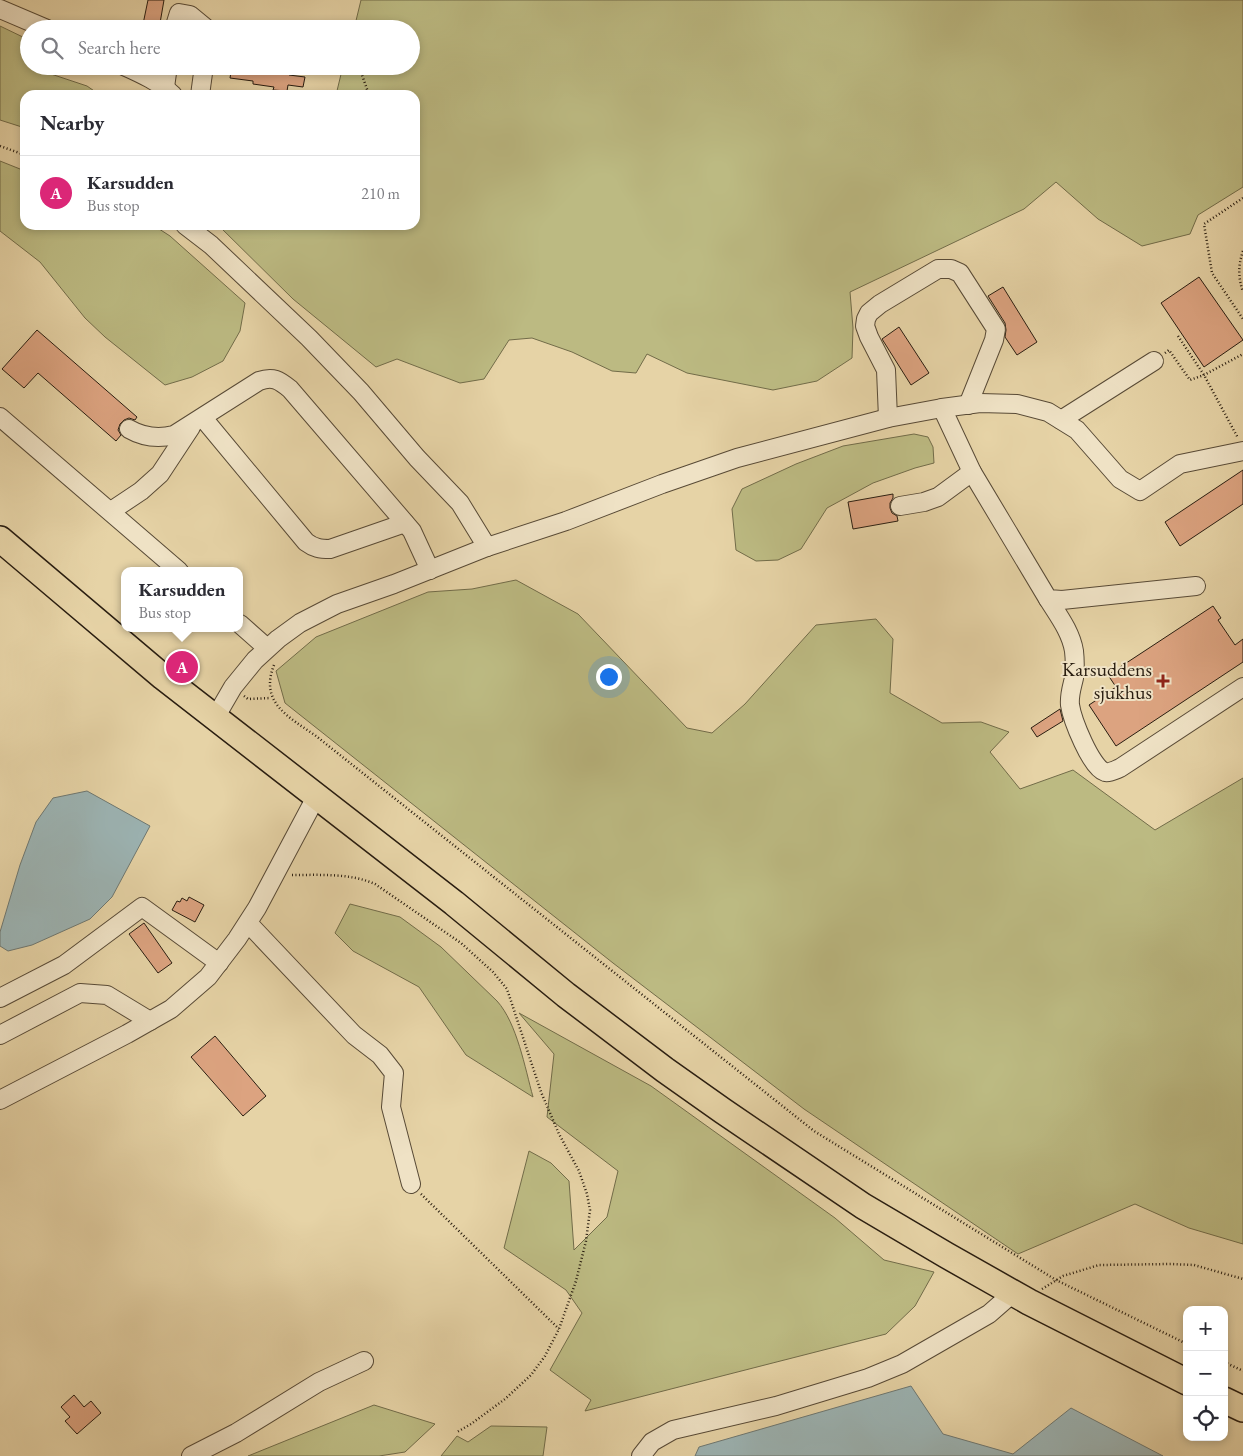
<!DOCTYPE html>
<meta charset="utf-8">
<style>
:root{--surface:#fff;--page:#f2f2f3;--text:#2b2b33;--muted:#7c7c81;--line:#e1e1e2;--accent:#db2777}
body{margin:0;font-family:"EB Garamond",serif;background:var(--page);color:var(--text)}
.controls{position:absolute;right:15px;bottom:15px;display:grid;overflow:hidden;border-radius:10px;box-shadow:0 2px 8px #0003}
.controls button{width:45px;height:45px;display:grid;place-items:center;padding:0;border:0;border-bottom:1px solid var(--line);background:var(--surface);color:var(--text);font:25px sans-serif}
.you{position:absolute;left:608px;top:676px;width:18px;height:18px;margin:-12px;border:4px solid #fff;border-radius:50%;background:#1a73e8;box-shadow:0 0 0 8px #1a73e833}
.badge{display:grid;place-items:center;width:32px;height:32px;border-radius:50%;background:var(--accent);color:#fff;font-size:16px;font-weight:700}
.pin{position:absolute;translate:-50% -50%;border:2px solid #fff;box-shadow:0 1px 5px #0006}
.popup{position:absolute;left:121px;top:567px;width:122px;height:65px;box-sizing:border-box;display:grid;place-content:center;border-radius:10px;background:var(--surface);filter:drop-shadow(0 1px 4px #0005);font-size:16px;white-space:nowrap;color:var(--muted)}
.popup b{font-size:19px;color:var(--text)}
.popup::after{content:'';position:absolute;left:50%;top:100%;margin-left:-10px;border:10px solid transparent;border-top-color:var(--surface)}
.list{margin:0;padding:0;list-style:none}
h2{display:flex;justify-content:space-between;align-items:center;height:65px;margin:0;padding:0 20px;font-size:21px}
h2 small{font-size:16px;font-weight:400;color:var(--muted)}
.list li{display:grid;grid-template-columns:32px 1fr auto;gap:15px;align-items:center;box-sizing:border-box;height:75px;padding:0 20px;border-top:1px solid var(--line)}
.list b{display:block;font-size:19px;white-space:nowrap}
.list p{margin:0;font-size:16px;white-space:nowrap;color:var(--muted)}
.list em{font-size:16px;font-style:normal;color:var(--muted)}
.icon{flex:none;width:28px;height:28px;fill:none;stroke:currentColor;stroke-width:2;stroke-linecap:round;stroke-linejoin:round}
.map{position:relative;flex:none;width:1243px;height:1456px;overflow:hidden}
.search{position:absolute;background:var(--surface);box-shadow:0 2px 8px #0003;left:20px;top:20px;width:400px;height:55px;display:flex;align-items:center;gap:12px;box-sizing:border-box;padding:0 18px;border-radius:28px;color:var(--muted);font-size:19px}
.panel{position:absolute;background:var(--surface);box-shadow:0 2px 8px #0003;left:20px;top:90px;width:400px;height:140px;border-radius:15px}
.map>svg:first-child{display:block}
.green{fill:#bcba82;stroke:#726c49}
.water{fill:#9cb4b4;stroke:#6e7872}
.building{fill:#dca380;stroke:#291d10}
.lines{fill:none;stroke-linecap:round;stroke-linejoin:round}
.minor-casing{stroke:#584a36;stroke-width:20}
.highway-casing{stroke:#291d10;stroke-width:28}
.path{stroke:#291d10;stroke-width:2.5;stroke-dasharray:1 2.5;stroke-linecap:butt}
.minor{stroke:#efe2c5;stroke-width:18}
.highway{stroke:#e6d3a6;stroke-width:25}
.poi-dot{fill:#8f2418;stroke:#efe2c5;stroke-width:2}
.labels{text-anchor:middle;stroke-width:4;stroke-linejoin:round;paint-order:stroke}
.poi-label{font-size:20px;fill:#291d10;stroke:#efe2c5;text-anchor:end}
</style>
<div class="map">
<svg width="1243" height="1456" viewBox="0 0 1243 1456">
<rect width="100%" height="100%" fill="#e6d3a6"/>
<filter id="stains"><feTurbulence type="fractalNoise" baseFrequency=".004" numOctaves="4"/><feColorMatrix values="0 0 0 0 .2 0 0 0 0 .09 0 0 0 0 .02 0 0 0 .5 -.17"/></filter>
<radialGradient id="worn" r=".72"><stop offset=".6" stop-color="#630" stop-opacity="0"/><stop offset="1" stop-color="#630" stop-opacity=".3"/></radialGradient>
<g class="green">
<polygon points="361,0 1243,0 1243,187 1198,215 1190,234 1142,246 1098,219 1056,182 1024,209 850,292 853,328 852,358 817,381 773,390 687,373 647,354 636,373 612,371 572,352 532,338 509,340 484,379 460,383 397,359 376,367 293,299 218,225 415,225 415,95 336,95 343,66 411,66 411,29 354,29"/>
<polygon points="0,26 29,40 29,66 51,66 51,74 87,86 100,95 25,95 25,128 0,120"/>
<polygon points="0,161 25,171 25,225 153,225 170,236 245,303 240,331 223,361 192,377 165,385 105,337 85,318 40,262 0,231"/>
<polygon points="914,434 928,437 933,447 934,463 915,468 873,483 827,508 801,549 778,560 756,561 736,550 732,509 742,489 796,464 843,446"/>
<polygon points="516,580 578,614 687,728 712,733 745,704 816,625 876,619 893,639 890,693 942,723 981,722 1009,732 990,752 1020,789 1073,770 1155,830 1243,778 1243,1244 1189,1228 1135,1204 1018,1254 804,1109 613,963 285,703 276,671 316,637 428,592 472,589"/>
<path d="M350,904L400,917L441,947L497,1001C517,1023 525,1068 533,1097L466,1055L419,987L353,951L335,933Z"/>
<polygon points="519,1013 651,1086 835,1218 884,1260 934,1272 915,1306 886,1334 585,1411 591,1400 550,1370 582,1313 566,1290 504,1248 529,1151 551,1163 569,1181 574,1250 607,1217 618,1171 547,1117 554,1054"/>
<polygon points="374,1405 435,1424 405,1452 379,1456 248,1456"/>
<polygon points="491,1426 547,1427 543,1456 441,1456 457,1436 468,1442"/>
</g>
<g class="water">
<polygon points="87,791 150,826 112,897 90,919 32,945 8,951 0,946 0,932 20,865 36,822 53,798"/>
<polygon points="911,1386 943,1434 1013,1454 1071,1408 1163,1456 695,1456 699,1447"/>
</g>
<g class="building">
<polygon points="148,0 164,0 159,29 142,29"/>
<polygon points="232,66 269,66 269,69 290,72 289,75 305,77 303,87 288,85 287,91 273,90 274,87 253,84 253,81 230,78"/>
<polygon points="1199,277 1243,340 1204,367 1161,303"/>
<polygon points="1003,287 1037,342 1017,355 1005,337 1006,330 1005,323 988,296"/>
<polygon points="899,327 929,373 911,385 882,339"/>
<polygon points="37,330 137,417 135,420 129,418 124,420 120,424 118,430 121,435 116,441 38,373 24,388 2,369"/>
<polygon points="1243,470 1243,504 1180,546 1165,522"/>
<polygon points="893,494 893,498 890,503 890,508 892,513 897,516 898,521 853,529 848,502"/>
<polygon points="1213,606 1221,618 1218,620 1235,645 1243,639 1243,662 1116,746 1089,705 1116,687 1108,675"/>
<polygon points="1060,709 1063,721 1037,737 1031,728"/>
<polygon points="189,897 204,905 195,922 172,910 177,901 180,902 182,898 187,901"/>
<polygon points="144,923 172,963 158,973 129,934"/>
<polygon points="215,1036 266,1096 243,1116 191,1057"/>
<polygon points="74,1395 84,1407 91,1401 101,1413 77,1434 65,1421 70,1417 61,1407"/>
</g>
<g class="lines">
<defs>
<g id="minor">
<polyline points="0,9 47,29"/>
<polyline points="174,29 179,13 190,15 207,29"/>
<path d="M124,66C142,74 159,82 173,95"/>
<polyline points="165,87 168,66"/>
<polyline points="200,95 204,66"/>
<polyline points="185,225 211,245 309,338 361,392 417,458 460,503 487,547"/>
<polyline points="942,408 972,472 1048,599 1062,600 1196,586"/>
<polyline points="0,417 179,571"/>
<path d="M203,418L306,542C314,548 320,549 330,549L405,523"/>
<polyline points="888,418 886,370 869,337 865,326 866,319 869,313 880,304 938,269 951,269 960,273 996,329 994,340 968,405"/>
<polyline points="1061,420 1154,361"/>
<path d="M129,429C143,437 158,439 174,435L259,381C273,376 279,380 290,389L412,531L430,570"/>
<polyline points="900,506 924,502 938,497 972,472"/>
<polyline points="111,511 141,491 160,474 191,427"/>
<path d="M1048,599C1058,615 1071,632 1074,651C1075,660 1075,669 1074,678C1072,687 1069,695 1070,705C1072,719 1091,768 1105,772C1110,773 1115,770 1120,768L1243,687"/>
<polyline points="240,624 267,648"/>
<polyline points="215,718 233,687 255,660 278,639 300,623 337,604 394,584 487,547 566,521 662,484 737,458 888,418 942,408 980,403 1017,404 1048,412 1077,430 1120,479 1140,491 1180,464 1243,451"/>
<polyline points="248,923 354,1035 380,1055 394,1073 391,1107 411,1184"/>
<polyline points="0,998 64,965 142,907 219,963"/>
<polyline points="0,1035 80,993 107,995 150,1021"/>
<polyline points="0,1100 127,1034 171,1009 208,977 237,939 257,908 316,797"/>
<polyline points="191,1456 236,1433 319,1382 364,1361"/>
<polyline points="641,1456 652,1442 673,1430 776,1406 868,1378 902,1364 989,1314 1013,1293"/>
</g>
<g id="highway">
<polyline points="0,539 163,677 454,903 566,995 665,1070 723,1111 863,1206 946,1255 1029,1302 1187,1382"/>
<polyline points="1224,1400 1243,1409"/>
</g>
</defs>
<use href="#minor" class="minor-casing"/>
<use href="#highway" class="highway-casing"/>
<g class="path">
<polyline points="361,72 369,95"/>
<polyline points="0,146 25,155"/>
<polyline points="1243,198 1204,224 1212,273 1243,319"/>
<path d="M1243,251C1238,266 1238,277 1243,292"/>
<polyline points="1178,336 1204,375 1238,438"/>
<polyline points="1165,353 1169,350 1190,380 1204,375 1243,354"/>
<path d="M274,665C259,703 289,717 316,736L814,1131L1056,1280L1187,1344"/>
<polyline points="244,696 248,699 271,698"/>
<path d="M292,875C320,875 350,873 375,884L461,943L493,972L507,989L541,1092L559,1134L579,1171L587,1194L590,1210L586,1241L576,1281L559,1329L545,1356L531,1375L505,1399L471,1424L457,1432"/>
<polyline points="421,1194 559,1329"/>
<polyline points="1042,1289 1063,1276 1099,1265 1171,1264 1194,1265 1243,1279"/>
<polyline points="1224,1362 1243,1371"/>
</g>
<use href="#minor" class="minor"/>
<use href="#highway" class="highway"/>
</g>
<path class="poi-dot" d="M1160.5 673.5h5v5h5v5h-5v5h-5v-5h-5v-5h5z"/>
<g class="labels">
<g class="poi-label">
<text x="1152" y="676">Karsuddens<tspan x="1152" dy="23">sjukhus</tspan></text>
</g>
</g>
<rect width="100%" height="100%" filter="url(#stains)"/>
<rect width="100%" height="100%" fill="url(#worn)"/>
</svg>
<div class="controls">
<button>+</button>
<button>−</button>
<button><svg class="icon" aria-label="locate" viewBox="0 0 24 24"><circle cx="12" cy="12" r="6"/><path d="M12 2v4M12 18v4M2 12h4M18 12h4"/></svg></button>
</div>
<div class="you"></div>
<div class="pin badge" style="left:182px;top:667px">A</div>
<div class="popup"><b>Karsudden</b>Bus stop</div>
<div class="search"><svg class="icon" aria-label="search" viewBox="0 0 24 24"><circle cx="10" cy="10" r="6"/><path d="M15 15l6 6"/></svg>Search here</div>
<section class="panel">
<h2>Nearby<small></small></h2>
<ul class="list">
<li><span class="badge">A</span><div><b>Karsudden</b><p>Bus stop</p></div><em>210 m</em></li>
</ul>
</section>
</div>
